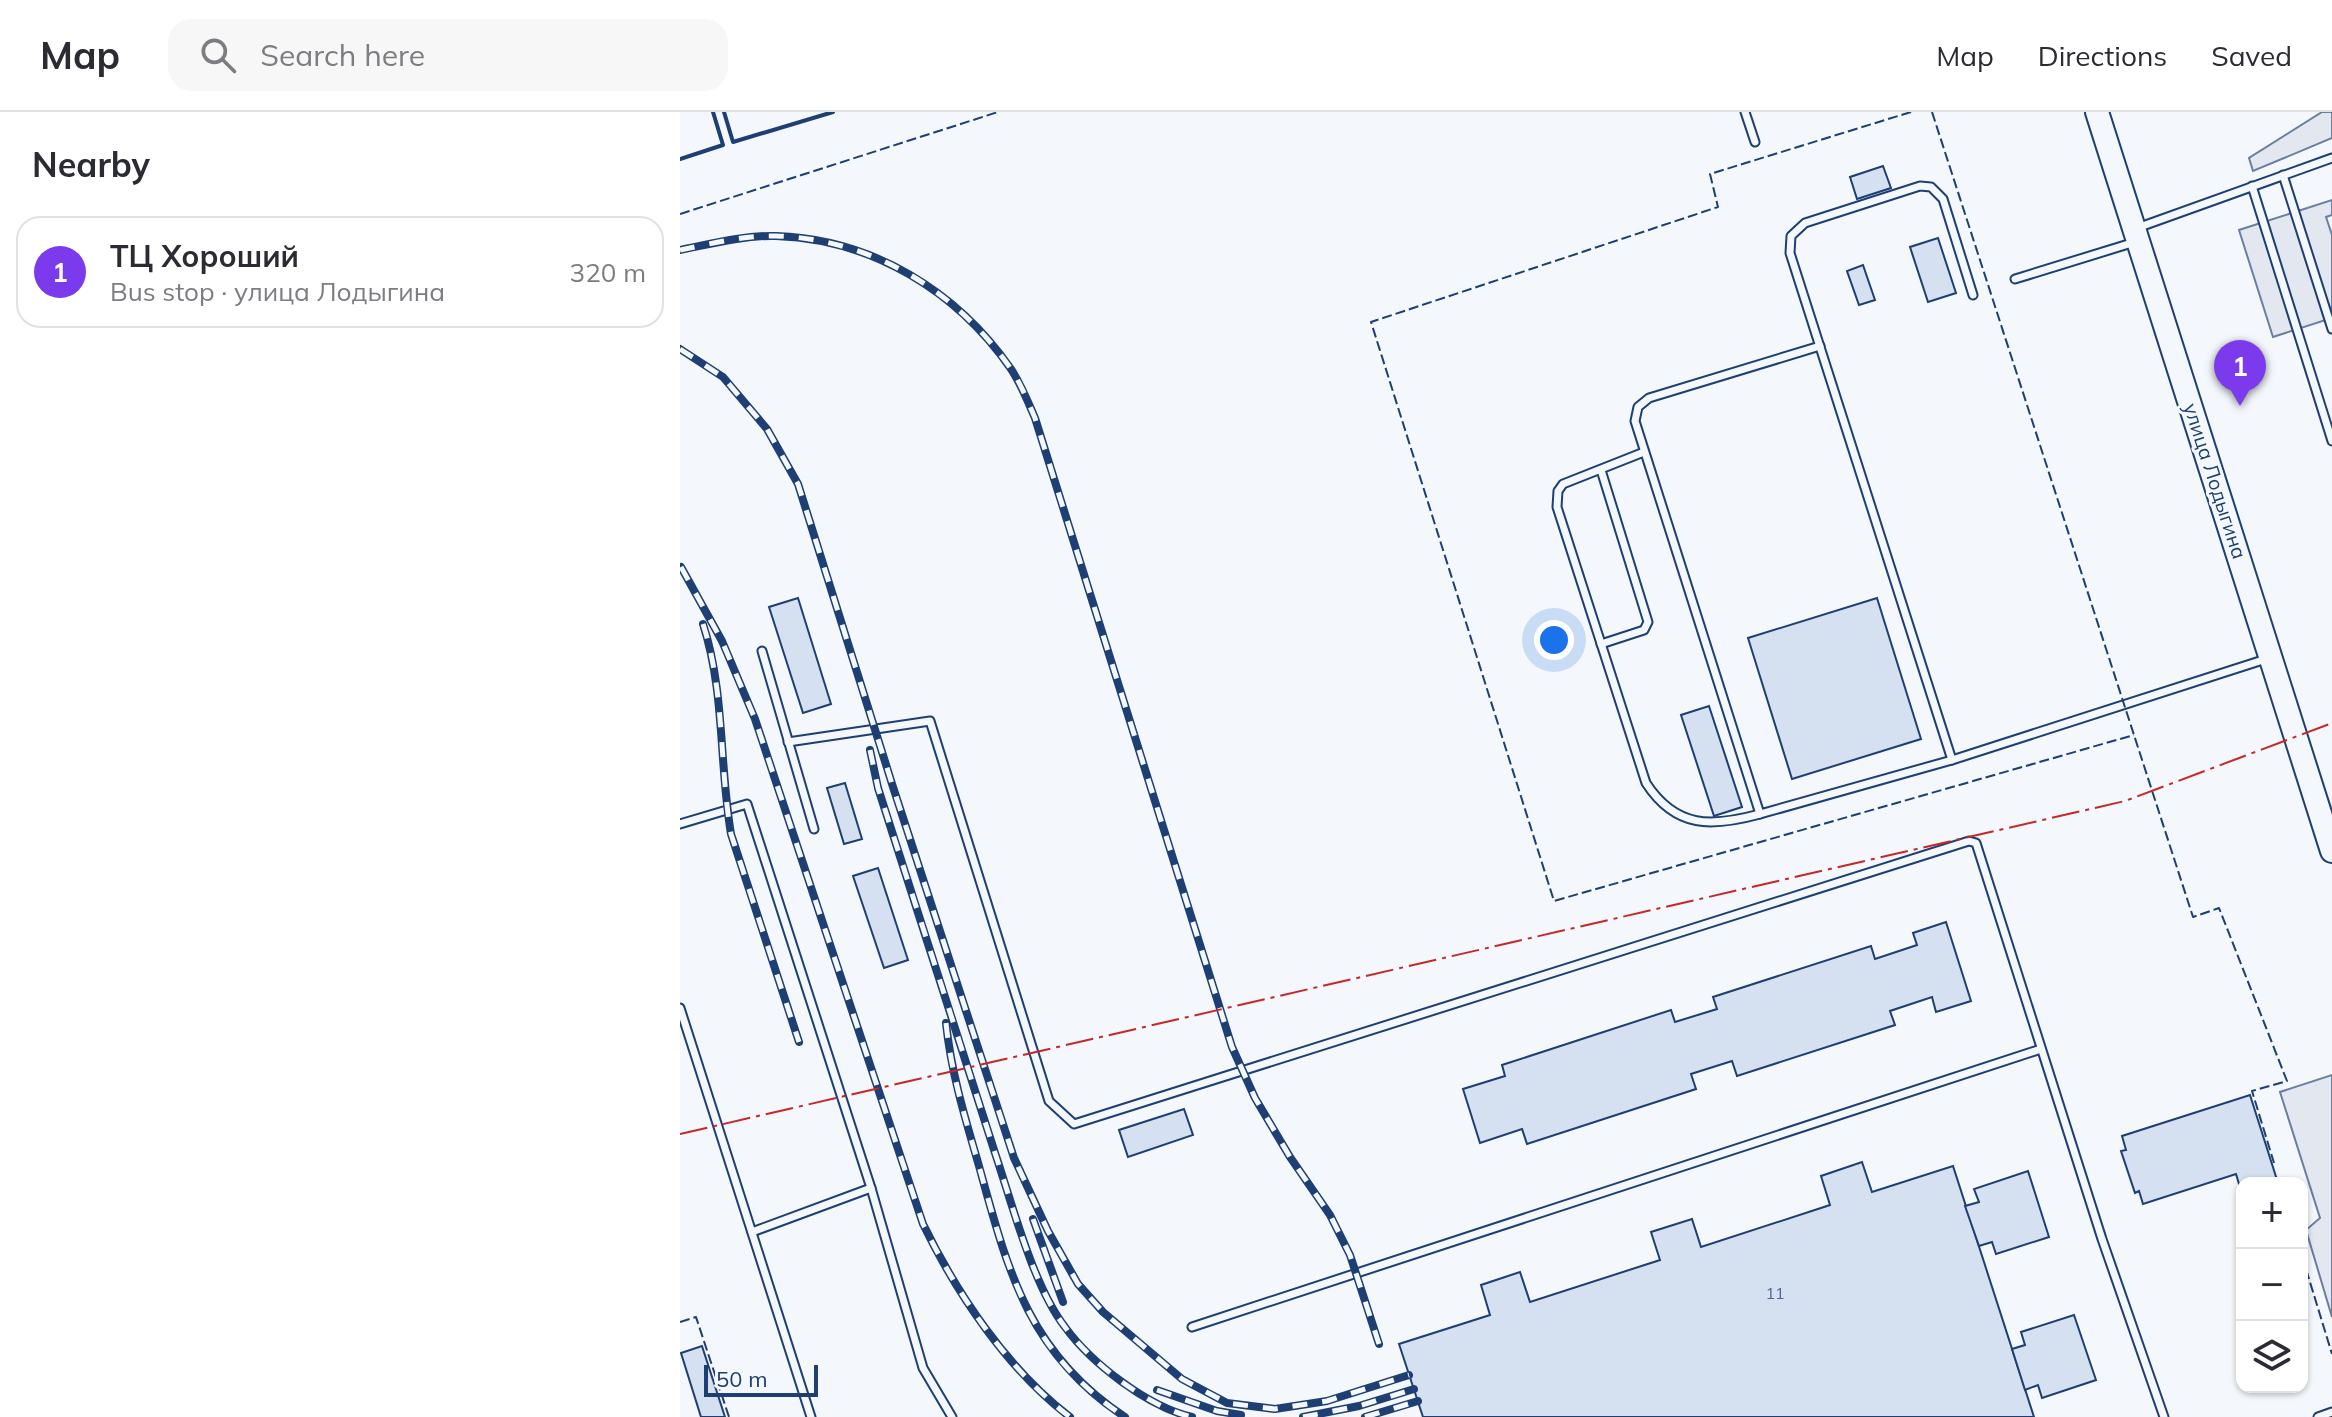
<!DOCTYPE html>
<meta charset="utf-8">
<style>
:root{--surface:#fff;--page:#f7f7f7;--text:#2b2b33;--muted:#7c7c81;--line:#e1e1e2;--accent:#7c3aed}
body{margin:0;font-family:Mulish,sans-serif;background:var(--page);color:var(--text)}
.controls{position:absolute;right:24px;bottom:24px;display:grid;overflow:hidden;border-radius:16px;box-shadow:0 2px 6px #0004}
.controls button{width:72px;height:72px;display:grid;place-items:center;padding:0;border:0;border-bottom:2px solid var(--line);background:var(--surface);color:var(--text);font:40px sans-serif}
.scale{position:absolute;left:24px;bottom:20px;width:114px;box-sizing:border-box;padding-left:8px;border:4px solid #1d3f73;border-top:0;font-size:22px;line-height:28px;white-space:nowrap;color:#1d3f73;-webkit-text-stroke:6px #f4f7fb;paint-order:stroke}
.you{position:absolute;left:874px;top:528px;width:28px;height:28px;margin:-20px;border:6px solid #fff;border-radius:50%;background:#1a73e8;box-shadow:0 0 0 12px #1a73e833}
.badge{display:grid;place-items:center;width:52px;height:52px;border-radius:50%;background:var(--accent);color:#fff;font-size:26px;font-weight:700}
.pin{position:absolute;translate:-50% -66px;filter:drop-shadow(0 2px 4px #0008)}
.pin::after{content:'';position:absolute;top:42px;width:28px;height:24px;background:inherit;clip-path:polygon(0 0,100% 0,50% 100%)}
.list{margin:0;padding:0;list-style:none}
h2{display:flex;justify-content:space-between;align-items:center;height:104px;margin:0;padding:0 32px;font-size:34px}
h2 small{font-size:26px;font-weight:400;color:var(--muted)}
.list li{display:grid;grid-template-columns:52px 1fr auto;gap:24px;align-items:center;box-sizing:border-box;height:112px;margin:0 16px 16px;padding:0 16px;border:2px solid var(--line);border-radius:24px}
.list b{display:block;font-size:30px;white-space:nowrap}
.list p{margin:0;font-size:26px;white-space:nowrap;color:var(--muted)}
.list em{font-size:26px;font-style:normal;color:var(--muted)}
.icon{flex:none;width:44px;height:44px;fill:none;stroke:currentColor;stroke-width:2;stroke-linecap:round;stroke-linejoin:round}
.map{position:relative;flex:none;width:1652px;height:1305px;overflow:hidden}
header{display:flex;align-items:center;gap:48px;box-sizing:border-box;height:112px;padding:0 40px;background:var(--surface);border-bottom:2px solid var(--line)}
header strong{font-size:38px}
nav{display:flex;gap:44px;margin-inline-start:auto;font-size:28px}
.search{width:560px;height:72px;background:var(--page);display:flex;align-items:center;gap:20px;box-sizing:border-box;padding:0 28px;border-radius:24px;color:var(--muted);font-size:30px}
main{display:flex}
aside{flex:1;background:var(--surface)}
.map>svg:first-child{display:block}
.parking{fill:#e3e8f0;stroke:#687fa3;stroke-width:2}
.building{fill:#d5e0f0;stroke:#1d3f73;stroke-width:2}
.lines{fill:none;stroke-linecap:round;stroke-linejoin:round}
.lane-casing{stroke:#1d3f73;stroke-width:11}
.primary-casing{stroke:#1d3f73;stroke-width:26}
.lane{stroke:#f4f7fb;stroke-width:7}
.primary{stroke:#f4f7fb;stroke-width:22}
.rail-casing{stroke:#1d3f73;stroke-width:8}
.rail{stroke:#f4f7fb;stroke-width:5;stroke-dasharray:15;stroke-linecap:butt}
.fence{stroke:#1d3f73;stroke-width:2;stroke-dasharray:10 4;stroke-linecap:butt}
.wall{stroke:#1d3f73;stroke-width:4}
.power{stroke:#c62828;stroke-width:2;stroke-dasharray:28 6 4 6;stroke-linecap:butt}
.labels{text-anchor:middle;stroke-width:6;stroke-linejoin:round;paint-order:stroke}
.number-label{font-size:16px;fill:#4b6792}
.street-label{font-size:20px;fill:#1d3f73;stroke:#f4f7fb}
</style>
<header>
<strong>Map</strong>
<div class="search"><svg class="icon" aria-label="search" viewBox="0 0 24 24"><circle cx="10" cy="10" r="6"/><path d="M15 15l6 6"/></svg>Search here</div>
<nav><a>Map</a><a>Directions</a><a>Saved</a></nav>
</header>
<main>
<aside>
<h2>Nearby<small></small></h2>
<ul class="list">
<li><span class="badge">1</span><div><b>ТЦ Хороший</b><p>Bus stop · улица Лодыгина</p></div><em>320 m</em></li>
</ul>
</aside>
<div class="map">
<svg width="1652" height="1305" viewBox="0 0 1652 1305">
<rect width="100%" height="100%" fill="#f4f7fb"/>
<g class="parking">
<polygon points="1642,0 1652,0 1652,26 1573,59 1569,46"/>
<polygon points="1652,88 1652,103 1646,105 1652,123 1652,206 1593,225 1559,118"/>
<polygon points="1652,963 1652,1205 1626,1118 1640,1106 1600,980"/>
</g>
<g class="building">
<polygon points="1203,54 1211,76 1177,87 1170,65"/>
<polygon points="1258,126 1276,181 1248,190 1230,135"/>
<polygon points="1183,153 1195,188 1179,193 1167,159"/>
<polygon points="118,486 151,592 123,601 89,495"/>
<polygon points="1197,486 1241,627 1112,667 1068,526"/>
<polygon points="1029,594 1062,695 1034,704 1001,603"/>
<polygon points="165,671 182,727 164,732 147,676"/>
<polygon points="198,756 228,848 204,856 173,764"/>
<polygon points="1266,810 1291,889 1256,900 1252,885 1210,899 1215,913 1057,964 1052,949 1011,962 1016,977 847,1032 842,1017 800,1031 783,977 825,964 822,953 991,898 995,910 1037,897 1033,885 1191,834 1195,847 1237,833 1233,821"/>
<polygon points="1570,983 1598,1071 1562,1071 1562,1082 1556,1062 1463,1092 1459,1079 1455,1081 1441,1039 1446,1038 1442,1024"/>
<polygon points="504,997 513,1023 448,1045 439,1018"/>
<polygon points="1182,1050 1192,1080 1273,1054 1354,1305 743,1305 719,1232 810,1203 801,1173 840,1160 850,1190 980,1148 971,1120 1012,1107 1021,1135 1150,1093 1141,1064"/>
<polygon points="1348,1059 1369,1125 1316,1142 1312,1130 1299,1134 1285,1094 1299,1090 1294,1077"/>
<polygon points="1394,1203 1416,1268 1362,1286 1358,1273 1345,1278 1332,1237 1345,1233 1341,1220"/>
<polygon points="22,1234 45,1305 21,1305 1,1241"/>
</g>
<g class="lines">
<defs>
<g id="lane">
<polyline points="1065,0 1075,30"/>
<polyline points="1603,63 1652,217"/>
<polyline points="1572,74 1652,329"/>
<polyline points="1457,116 1652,46"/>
<polyline points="1335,167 1455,130"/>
<polyline points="1140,234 969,286 958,295 955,309 1080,702 1272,648 1586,547"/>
<path d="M964,340L883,372L878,379L877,395L966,671C996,717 1032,715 1080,702"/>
<polyline points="921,358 968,510 964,518 921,532"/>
<polyline points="82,539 134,717"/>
<polyline points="108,630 250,609 369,989 394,1012 1289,729 1296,731 1422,1127 1484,1305"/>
<polyline points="1272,648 1110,141 1111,124 1125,111 1240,74 1251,75 1263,87 1293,183"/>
<polyline points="0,712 67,692 191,1076 243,1256 272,1305"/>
<polyline points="0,896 131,1305"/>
<polyline points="72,1120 191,1076"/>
<polyline points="512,1215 1361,937"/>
<polyline points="1638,1305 1652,1300"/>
</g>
<polyline id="primary" points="1417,0 1652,739"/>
</defs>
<use href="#lane" class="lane-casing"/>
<use href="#primary" class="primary-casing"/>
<use href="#lane" class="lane"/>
<use href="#primary" class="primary"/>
<defs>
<g id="rail">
<path d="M0,138C30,132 65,123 96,124C192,127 277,179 331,257C341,272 348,290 355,306L552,935L575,986L610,1045L650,1103L670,1143L699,1232"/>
<polyline points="0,237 43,265 87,317 118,372 213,675 334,1046 368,1119 398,1172 423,1200 502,1267 547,1291 595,1297 647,1289 729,1263"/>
<path d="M1,455L42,529L75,607L243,1112C277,1182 328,1258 390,1305"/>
<path d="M23,512C45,580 39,651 51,722L119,930"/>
<path d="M190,638L198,676C237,797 276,919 315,1041C332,1091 353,1174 385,1215C411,1251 468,1295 512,1305"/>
<path d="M266,911C271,960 285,1006 299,1054C328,1159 348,1241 445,1305"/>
<polyline points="353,1107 383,1190"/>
<polyline points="477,1278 537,1299 561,1303"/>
<polyline points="623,1305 679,1294 734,1277"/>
<polyline points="685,1305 738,1289"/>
</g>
</defs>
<use href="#rail" class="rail-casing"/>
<use href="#rail" class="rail"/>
<g class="fence">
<polyline points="1231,0 1030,62 1038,95 691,210 874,789 1454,623"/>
<polyline points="1252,0 1513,805 1539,796 1607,969 1572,979 1594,1051"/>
<polyline points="0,102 318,0"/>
<polyline points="1622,1144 1652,1242"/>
<polyline points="0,1210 16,1205 49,1305"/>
</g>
<g class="wall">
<polyline points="44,0 53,30 153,0"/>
<polyline points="0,47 43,33 33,0"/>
</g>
<polyline class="power" points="0,1022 1445,689 1652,611"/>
</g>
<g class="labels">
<g class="number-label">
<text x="1095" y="1187">11</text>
</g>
<g class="street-label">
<text transform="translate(1535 369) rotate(72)" y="7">улица Лодыгина</text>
</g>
</g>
</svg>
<div class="controls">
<button>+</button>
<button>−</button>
<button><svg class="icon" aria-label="layers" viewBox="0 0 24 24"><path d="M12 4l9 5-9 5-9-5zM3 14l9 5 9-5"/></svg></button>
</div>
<div class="scale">50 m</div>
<div class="you"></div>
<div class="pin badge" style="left:1560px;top:294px">1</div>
</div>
</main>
